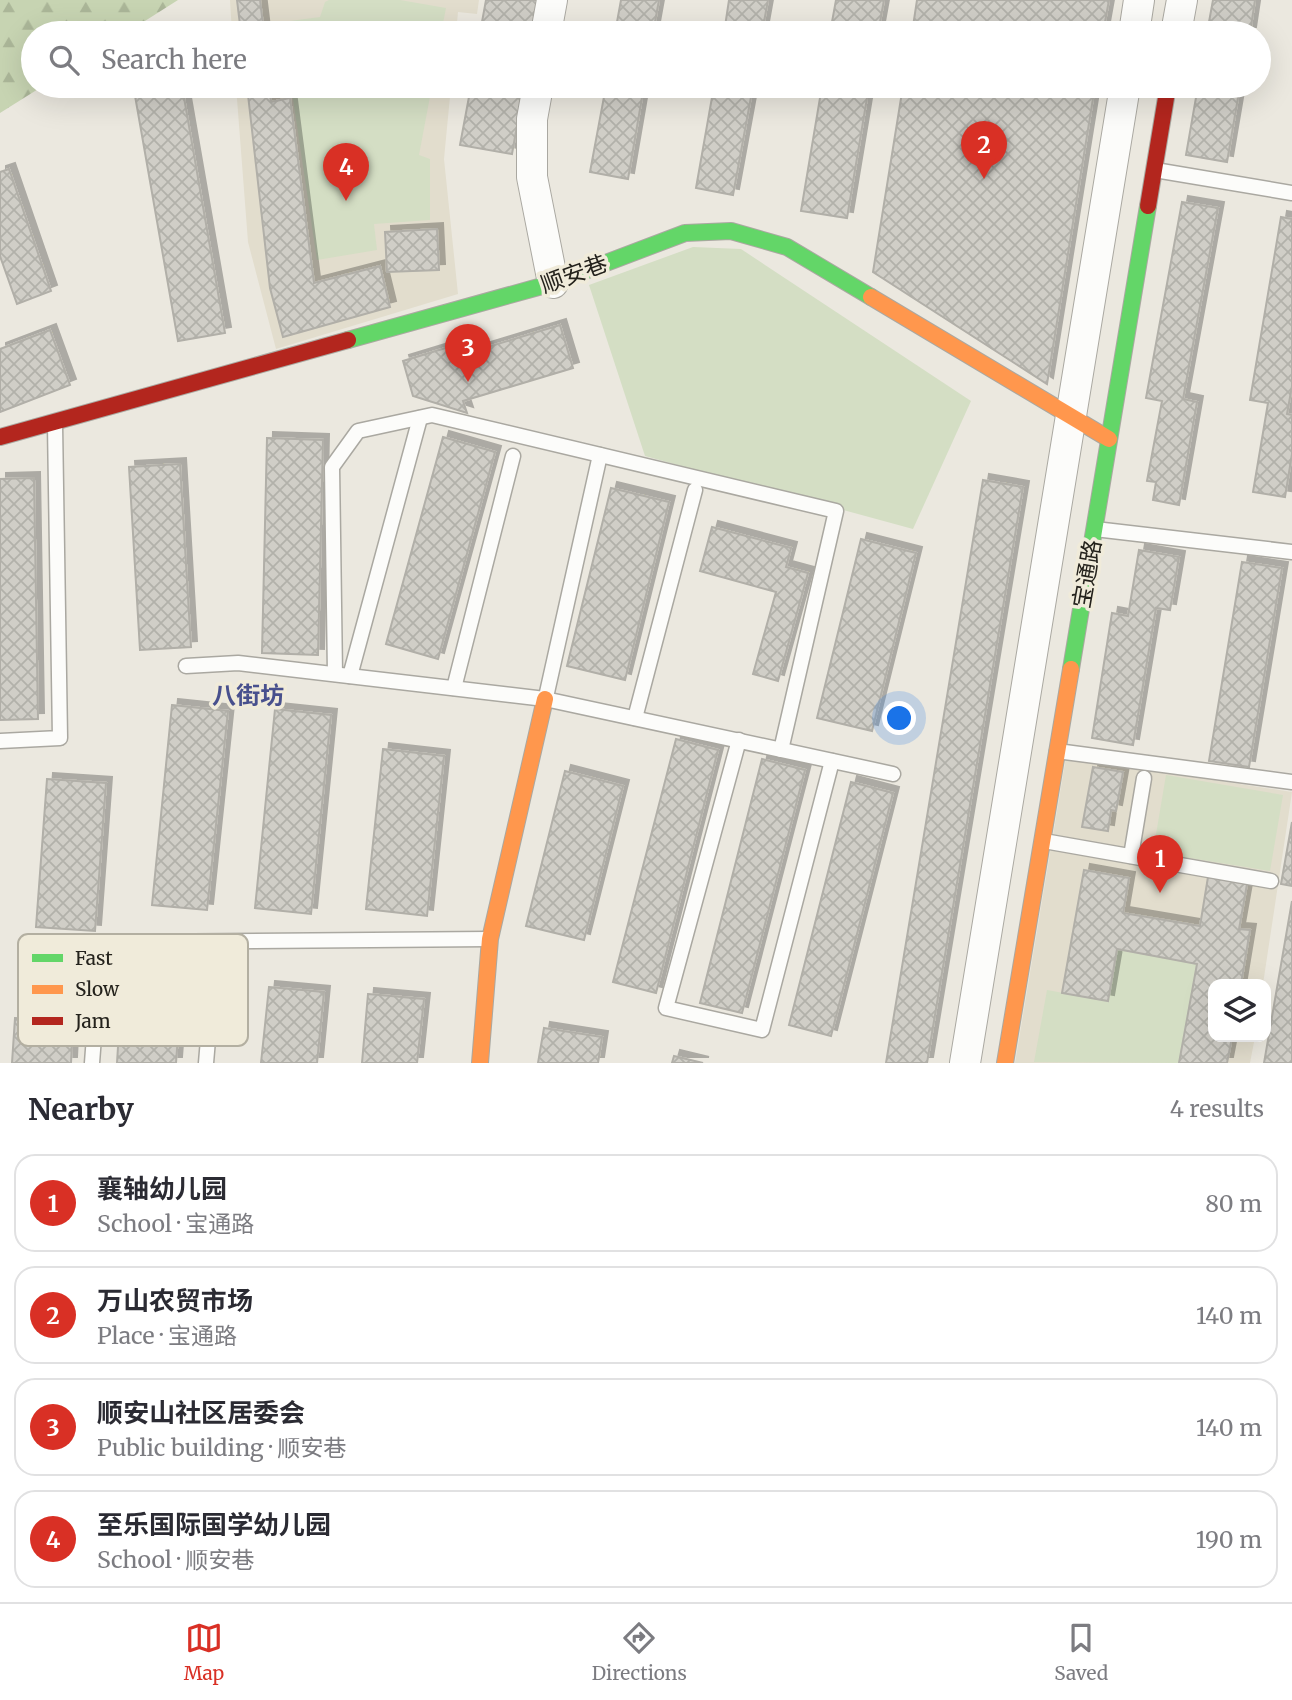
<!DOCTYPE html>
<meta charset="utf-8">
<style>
:root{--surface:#fff;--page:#f2f2f3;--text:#2b2b33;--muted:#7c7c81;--line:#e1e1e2;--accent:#d93025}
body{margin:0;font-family:Merriweather,"Noto Sans SC",serif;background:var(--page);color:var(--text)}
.controls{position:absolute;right:21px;bottom:21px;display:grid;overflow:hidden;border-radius:14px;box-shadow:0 7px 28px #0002}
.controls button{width:63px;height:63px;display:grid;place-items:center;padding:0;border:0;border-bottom:2px solid var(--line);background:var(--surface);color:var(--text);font:35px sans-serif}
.you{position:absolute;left:900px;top:719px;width:24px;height:24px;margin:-18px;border:5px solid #fff;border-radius:50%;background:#1a73e8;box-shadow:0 0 0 10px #1a73e833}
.badge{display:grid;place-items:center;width:46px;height:46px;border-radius:50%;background:var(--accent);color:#fff;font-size:23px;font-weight:700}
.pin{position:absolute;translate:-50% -58px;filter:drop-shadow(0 2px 4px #0008)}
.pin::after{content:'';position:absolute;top:37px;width:24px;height:21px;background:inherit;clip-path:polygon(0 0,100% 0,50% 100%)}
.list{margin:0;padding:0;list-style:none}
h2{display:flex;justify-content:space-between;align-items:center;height:91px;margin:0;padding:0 28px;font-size:30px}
h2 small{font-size:23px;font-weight:400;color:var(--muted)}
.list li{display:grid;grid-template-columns:46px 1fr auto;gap:21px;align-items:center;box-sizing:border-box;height:98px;margin:0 14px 14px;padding:0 14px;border:2px solid var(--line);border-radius:21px}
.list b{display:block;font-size:26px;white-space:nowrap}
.list p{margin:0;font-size:23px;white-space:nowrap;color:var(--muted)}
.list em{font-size:23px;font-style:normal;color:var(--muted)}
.icon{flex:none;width:38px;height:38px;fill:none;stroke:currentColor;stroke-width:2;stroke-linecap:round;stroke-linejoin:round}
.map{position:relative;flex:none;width:1292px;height:1063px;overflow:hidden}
.search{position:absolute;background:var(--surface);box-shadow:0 7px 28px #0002;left:21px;right:21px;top:21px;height:77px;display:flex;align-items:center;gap:18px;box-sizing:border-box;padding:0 24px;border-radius:38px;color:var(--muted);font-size:26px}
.sheet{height:539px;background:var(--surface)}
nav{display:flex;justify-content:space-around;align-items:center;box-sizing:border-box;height:98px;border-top:2px solid var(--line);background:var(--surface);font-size:19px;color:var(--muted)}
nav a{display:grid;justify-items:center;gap:4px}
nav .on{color:var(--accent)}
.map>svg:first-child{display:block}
.built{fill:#e2ddcd}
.green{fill:#d4dec4}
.forest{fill:url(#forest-firs)}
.building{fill:url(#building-cross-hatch);stroke:#b1afa8;stroke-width:2;filter:url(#shadow)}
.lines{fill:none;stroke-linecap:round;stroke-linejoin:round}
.lane-casing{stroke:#aaa8a1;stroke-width:17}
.street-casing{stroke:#aaa8a1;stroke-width:32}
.fast-casing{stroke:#aaa8a1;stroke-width:18}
.slow-casing{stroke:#aaa8a1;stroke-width:18}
.jam-casing{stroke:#aaa8a1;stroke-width:18}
.lane{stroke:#fcfcfa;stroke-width:14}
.street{stroke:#fcfcfa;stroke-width:30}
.fast{stroke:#63d668;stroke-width:16}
.slow{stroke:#ff974d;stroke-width:16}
.jam{stroke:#b3261e;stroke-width:16}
.labels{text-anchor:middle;stroke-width:7;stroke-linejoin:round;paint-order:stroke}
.street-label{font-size:23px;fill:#24221c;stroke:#f0ebda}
.neighbourhood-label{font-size:24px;font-weight:bold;fill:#48508d;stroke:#f0ebda}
.key{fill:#f0ebda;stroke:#b3afa1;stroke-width:2}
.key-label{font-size:19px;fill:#24221c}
</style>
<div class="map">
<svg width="1292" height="1063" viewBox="0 0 1292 1063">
<defs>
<pattern id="forest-firs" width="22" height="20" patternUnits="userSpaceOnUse" patternTransform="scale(1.75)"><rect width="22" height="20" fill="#c7d4b2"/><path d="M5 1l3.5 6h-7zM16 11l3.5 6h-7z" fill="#abb698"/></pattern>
<pattern id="building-cross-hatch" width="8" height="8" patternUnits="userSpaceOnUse" patternTransform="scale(1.75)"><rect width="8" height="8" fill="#d0cec7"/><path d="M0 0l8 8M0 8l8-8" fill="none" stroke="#b2b1aa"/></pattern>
<filter id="shadow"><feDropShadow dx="6" dy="-6" stdDeviation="0" flood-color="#0004"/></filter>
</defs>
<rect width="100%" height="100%" fill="#ebe8df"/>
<g class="built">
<polygon points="230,0 479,0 477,14 458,12 456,33 232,33"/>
<polygon points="236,86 451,86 444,159 458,294 276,349 248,242"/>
<polygon points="1066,757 1292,792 1263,984 1213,984 1213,1037 1255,1037 1250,1063 1015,1063"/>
</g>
<g class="green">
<polygon points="329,0 400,0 446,8 441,33 284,33 282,22 320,17 325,2"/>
<polygon points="291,86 432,86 419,155 430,159 430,220 374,224 377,250 317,260"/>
<polygon points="693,247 741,249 971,401 913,529 645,456 589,285"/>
<polygon points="1166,775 1283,795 1270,871 1153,852"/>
<polygon points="1117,949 1197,964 1179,1063 1034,1062 1047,990 1108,1001"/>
</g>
<polygon class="forest" points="0,0 178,0 126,33 33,33 33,86 43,86 0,113"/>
<g class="building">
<polygon points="237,0 260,0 264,33 241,33"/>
<polygon points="486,0 539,0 533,33 480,33"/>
<polygon points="621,0 659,0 653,33 615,33"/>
<polygon points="729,0 768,0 762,33 724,33"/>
<polygon points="836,0 884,0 878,33 830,33"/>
<polygon points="917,0 1109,0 1103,33 912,33"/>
<polygon points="1213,0 1255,0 1250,33 1207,33"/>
<polygon points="157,86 182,86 225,333 178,341 134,90"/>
<polygon points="247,86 269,86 271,102 290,98 314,283 380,266 390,307 283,337 270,288"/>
<polygon points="471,86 524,86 512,154 460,145"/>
<polygon points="606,86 644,86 628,179 590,172"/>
<polygon points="714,86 753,86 733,195 696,188"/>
<polygon points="822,86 869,86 847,218 801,211"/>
<polygon points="903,86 1095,86 1047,384 873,272"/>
<polygon points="1198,86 1240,86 1227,162 1186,155"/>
<polygon points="9,169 51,291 17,304 0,256 0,172"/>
<polygon points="1182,202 1218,208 1183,399 1197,402 1179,505 1153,500 1156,482 1147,481 1162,401 1146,398"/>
<polygon points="1281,217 1292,219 1292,386 1287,414 1292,415 1292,454 1285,497 1253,492 1268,403 1250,400"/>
<polygon points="437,229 439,270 387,272 385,232"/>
<polygon points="560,325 573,368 463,401 467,413 413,396 403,361 462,343 465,354"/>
<polygon points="50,330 70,385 0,412 0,349"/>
<polygon points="443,437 495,452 438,659 386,644"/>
<polygon points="267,438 323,440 318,655 262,653"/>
<polygon points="180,464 191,647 140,650 129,467"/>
<polygon points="34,478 38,719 0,720 0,479"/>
<polygon points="983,480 1023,487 927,1063 886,1063"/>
<polygon points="611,488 669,502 625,680 567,666"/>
<polygon points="712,527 791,548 786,567 808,573 778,681 753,674 776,592 700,571"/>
<polygon points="861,539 916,553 872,731 817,718"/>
<polygon points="1139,550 1179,557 1170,610 1156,608 1133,745 1092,738 1112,613 1128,616"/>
<polygon points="1242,562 1282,568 1249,767 1209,761"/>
<polygon points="172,705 228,711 207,910 152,905"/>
<polygon points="275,709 331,715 311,914 255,908"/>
<polygon points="676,739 718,750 656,993 613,982"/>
<polygon points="383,749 444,756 427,916 366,909"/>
<polygon points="762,759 805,770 742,1013 700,1003"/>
<polygon points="1093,767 1123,772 1116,811 1111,810 1108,831 1082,827"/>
<polygon points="565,771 623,786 584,940 526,926"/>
<polygon points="47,779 106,783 95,931 36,927"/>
<polygon points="851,782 893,793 831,1036 789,1025"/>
<polygon points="1292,822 1292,886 1281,884"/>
<polygon points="1084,870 1129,878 1123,913 1200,926 1208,877 1247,884 1239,929 1250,930 1241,984 1213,984 1213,1037 1232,1037 1227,1063 1179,1063 1197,964 1117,949 1108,1001 1062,993"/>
<polygon points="1292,901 1292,1063 1264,1063"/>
<polygon points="269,987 324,992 317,1063 261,1063"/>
<polygon points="368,994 424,999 417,1063 362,1063"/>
<polygon points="15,1018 73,1022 71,1063 12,1063"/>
<polygon points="544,1028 602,1037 598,1063 538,1063"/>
<polygon points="119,1031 178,1036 176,1063 117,1063"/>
<polygon points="674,1056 703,1063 672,1063"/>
</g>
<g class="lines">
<defs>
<g id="lane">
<polyline points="1155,170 1292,193"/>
<polyline points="1095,529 1292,552"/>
<polyline points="186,666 238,663 545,699 893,774"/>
<polyline points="335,674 332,467 358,431 432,415 836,511 781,750"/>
<polyline points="350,676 420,418"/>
<polyline points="454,688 513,456"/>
<polyline points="546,697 600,455"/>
<polyline points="635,718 695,490"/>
<polyline points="739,740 666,1008 762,1030 832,761"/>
<polyline points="0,741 60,738 55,425"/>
<polyline points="1057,751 1292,782"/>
<polyline points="1044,841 1271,881"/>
<polyline points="1131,856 1144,778"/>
<polyline points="131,942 489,939"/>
<polyline points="92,1063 97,997"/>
<polyline points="206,1063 214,969"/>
</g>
<g id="street">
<polyline points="546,33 552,0"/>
<polyline points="1134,33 1139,0"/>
<polyline points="1176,33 1182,0"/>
<polyline points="538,86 532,119 532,177 553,283"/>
<polyline points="965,1063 1125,86"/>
</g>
<g id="fast">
<polyline points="348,340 553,283 685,233 731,231 787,247 871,297"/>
<polyline points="1071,669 1148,206"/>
</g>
<g id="slow">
<polyline points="871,297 1109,439"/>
<polyline points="480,1063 490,939 545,699"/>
<polyline points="1005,1063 1071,669"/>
</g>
<g id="jam">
<polyline points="1148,206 1168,86"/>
<polyline points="0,437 348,340"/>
</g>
</defs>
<use href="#lane" class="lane-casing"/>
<use href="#street" class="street-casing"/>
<use href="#fast" class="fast-casing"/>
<use href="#slow" class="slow-casing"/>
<use href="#jam" class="jam-casing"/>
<use href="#lane" class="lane"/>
<use href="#street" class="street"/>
<use href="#fast" class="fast"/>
<use href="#slow" class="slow"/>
<use href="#jam" class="jam"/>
</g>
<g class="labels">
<g class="street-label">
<text transform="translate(574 274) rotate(-20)" y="8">顺安巷</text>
<text transform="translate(1087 574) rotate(-80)" y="8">宝通路</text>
</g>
<g class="neighbourhood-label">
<text x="248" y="704">八街坊</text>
</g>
</g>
<rect x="18" y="934" width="230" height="112" rx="10" class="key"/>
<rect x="32" y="954" width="31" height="8" fill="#63d668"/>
<rect x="32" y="985" width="31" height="9" fill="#ff974d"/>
<rect x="32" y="1017" width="31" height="8" fill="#b3261e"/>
<g class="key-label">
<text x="75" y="965">Fast</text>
<text x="75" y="996">Slow</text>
<text x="75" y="1028">Jam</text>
</g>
</svg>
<div class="controls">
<button><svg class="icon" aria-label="layers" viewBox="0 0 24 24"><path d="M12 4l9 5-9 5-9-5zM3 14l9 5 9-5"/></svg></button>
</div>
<div class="you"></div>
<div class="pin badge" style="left:1160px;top:893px">1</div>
<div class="pin badge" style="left:984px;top:179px">2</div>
<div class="pin badge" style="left:468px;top:382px">3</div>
<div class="pin badge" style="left:346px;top:201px">4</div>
<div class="search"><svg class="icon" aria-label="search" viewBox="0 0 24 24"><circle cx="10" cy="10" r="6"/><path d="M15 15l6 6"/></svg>Search here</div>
</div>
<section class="sheet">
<h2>Nearby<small>4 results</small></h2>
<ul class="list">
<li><span class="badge">1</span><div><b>襄轴幼儿园</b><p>School · 宝通路</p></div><em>80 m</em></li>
<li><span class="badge">2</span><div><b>万山农贸市场</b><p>Place · 宝通路</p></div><em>140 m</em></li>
<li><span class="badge">3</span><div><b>顺安山社区居委会</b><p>Public building · 顺安巷</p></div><em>140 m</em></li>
<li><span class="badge">4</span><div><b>至乐国际国学幼儿园</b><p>School · 顺安巷</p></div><em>190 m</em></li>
</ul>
</section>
<nav>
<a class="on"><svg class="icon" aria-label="map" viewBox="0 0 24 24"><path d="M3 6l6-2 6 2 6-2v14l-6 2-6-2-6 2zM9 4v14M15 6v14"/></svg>Map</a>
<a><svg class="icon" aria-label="directions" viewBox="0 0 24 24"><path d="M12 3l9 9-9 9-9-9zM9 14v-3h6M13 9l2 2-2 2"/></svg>Directions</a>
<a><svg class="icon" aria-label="saved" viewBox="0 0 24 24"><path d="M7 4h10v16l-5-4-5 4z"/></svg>Saved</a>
</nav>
